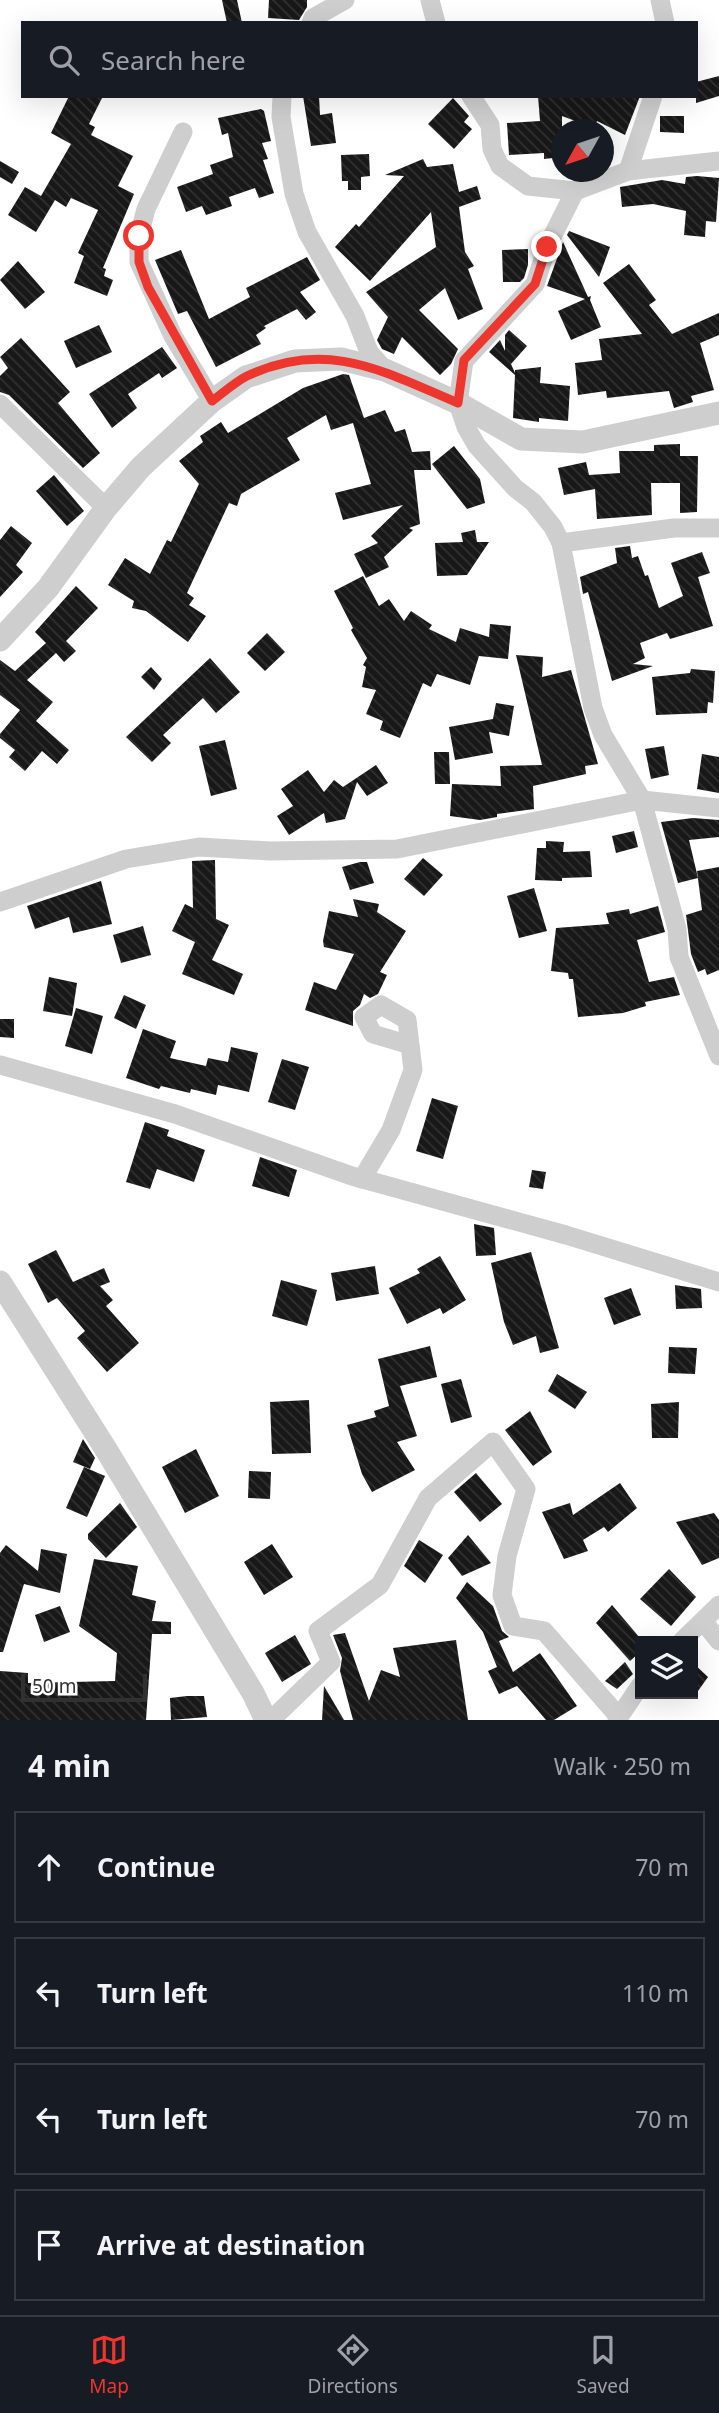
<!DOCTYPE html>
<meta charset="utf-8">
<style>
:root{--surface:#171b24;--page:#242831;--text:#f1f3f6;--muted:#9ea1a6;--line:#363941;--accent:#ed372e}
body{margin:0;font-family:"Noto Sans",sans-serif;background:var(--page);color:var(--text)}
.controls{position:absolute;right:21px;bottom:21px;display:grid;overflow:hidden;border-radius:0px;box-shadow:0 7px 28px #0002}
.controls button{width:63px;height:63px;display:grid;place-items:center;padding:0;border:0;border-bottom:2px solid var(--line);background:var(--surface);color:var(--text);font:35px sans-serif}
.compass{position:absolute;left:551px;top:119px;width:63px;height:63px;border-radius:50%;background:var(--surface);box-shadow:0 7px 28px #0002;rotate:230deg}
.scale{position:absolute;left:21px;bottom:18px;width:126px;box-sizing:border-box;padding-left:7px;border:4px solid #313131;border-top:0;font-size:19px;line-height:24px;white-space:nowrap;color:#313131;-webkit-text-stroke:5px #fff;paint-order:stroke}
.stop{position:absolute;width:21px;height:21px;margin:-16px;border:5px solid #ed372e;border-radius:50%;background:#fff}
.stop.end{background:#ed372e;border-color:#fff;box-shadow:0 2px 7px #0008}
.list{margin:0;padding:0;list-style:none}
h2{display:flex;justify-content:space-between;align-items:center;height:91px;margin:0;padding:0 28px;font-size:30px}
h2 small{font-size:23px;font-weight:400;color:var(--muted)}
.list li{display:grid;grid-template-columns:46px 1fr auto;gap:21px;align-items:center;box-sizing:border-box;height:112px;margin:0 14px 14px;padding:0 14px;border:2px solid var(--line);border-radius:0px}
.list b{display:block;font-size:26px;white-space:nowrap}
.list em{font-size:23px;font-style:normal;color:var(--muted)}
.icon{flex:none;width:38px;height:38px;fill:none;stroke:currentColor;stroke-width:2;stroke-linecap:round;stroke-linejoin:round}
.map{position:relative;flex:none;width:719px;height:1720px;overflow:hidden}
.search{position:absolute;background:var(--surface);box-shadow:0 7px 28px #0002;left:21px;right:21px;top:21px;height:77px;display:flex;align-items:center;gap:18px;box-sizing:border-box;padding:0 24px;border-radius:0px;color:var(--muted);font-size:26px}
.sheet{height:595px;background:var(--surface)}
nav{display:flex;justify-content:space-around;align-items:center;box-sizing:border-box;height:98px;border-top:2px solid var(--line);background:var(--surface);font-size:19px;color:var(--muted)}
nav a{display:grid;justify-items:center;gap:4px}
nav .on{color:var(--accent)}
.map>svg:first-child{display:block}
.building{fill:url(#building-back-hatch)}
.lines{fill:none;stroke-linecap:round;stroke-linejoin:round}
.minor{stroke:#cecece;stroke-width:19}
.tertiary{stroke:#cecece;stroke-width:23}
.route{stroke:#ed372e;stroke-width:9}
</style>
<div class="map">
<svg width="719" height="1720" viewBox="0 0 719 1720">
<defs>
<pattern id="building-back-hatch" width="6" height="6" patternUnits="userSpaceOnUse" patternTransform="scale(1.75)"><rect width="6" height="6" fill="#181818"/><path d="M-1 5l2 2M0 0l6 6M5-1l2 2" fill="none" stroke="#313131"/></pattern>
</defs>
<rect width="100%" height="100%" fill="#fff"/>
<g class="building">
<polygon points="222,0 237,0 242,23 227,23"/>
<polygon points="269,0 307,0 307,7 299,20 268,18"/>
<polygon points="719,76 719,96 696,103 696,82"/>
<polygon points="69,96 103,96 89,124 95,127 91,135 133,156 118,186 134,194 103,268 106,269 104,276 113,280 107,296 74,283 84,256 78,253 98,210 71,198 66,207 55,200 36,232 8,215 25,187 41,196 71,144 51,133"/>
<polygon points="303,96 319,96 320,115 332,113 336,143 311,146"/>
<polygon points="538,96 640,96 625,135 597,121 594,128 562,116 562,157 544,159 544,153 509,155 507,123 540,121"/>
<polygon points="453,98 469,116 464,122 472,129 454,149 428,124"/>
<polygon points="261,109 264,111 271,141 262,143 268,159 263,160 274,193 259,198 255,188 229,197 232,206 206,215 202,206 186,212 177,187 213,174 210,165 233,157 228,133 222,135 218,118"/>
<polygon points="660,116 684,116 684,133 660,132"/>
<polygon points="369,154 370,176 361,177 361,190 348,190 348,181 342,181 341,155"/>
<polygon points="423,159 427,167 453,164 459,192 477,186 481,199 459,207 465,252 474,266 468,269 483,309 458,320 445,288 419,310 458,349 451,364 440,375 402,337 394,354 382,349 377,340 388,317 366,292 436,247 431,212 370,281 335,247 356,224 359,227 404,176 385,175"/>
<polygon points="0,161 19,172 12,184 0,177"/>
<polygon points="697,176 719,178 716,222 706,221 705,237 684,235 686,211 653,204 622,207 620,187 662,180 685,184 686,177"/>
<polygon points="569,231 610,247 599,277 567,235"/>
<polygon points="563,242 588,297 591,296 590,300 601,327 571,340 558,311 585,299 547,286"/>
<polygon points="528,249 528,265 524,278 520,282 503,282 502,250"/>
<polygon points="181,250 209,319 250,297 246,288 307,257 320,280 300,292 316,312 306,320 297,309 264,326 266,328 256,335 261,344 216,367 187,311 178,314 155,260"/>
<polygon points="18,261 45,292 25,309 0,280"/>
<polygon points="629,264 656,300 649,305 672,334 719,313 719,335 700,343 714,390 691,396 693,402 674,408 669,391 607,398 606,391 578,395 575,363 602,360 599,339 642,334 603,283"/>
<polygon points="99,325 112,352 76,368 64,341"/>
<polygon points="509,330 527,346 511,364 515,373 515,370 541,367 540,383 570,386 568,421 539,418 539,422 513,418 515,375 489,352 500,340 505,351 505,335"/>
<polygon points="21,338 70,392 58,403 100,453 83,468 9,395 0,392 0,376 8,368 0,357"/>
<polygon points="162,347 177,368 162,378 159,373 128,394 137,408 112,428 89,394"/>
<polygon points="343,374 349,375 364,418 385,410 395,432 405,429 412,452 430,451 431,470 414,470 420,524 409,528 413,530 384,557 389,567 366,578 354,554 378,543 371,536 403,505 343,520 335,493 371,484 353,423 331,430 326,415 287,438 300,460 241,494 237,506 229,503 187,593 194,598 189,605 206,616 188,642 146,611 132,608 134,601 108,585 125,558 150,574 167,540 171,542 199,484 179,461 203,442 200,436 221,422 228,433 303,388"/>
<polygon points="680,444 680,456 698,456 697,512 680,513 680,483 651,483 652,515 597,519 595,489 564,495 558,468 586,462 589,475 620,473 619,451 654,451 654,445"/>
<polygon points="454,446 480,479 485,503 467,509 432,464"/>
<polygon points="54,475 84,511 67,526 36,491"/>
<polygon points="11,526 32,543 16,565 23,572 0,597 0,540"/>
<polygon points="475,530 477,542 489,542 467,575 437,576 435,543 463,542 461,533"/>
<polygon points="630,546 632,558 638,556 645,576 648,575 659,608 683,596 671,563 702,552 710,573 698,577 713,626 670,639 667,633 640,643 645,658 633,664 653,666 612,681 588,592 583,594 580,577 617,563 615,548"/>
<polygon points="363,576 379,606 389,599 404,621 411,611 432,625 429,629 456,642 460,628 489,637 490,624 511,626 508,659 479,656 470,685 437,674 431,687 423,683 400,738 380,730 383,721 366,714 376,690 362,687 366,667 363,665 367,658 351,630 353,628 334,591"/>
<polygon points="76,586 98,608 66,641 76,651 64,662 56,653 27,680 53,702 36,721 69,750 57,764 42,751 25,771 9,757 15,750 0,738 0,734 20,710 0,695 0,660 15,671 46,643 35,632"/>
<polygon points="267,633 285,652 265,671 247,653"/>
<polygon points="516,655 543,657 542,677 571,670 598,764 585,766 586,774 533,786 534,809 497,814 497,817 480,820 450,816 452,784 501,786 500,766 542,765"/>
<polygon points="210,658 240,692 216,713 203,698 163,735 171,743 152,762 126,737"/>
<polygon points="151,667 162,679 154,690 141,677"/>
<polygon points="691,669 715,671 713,703 708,702 707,713 656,715 652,677 690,673"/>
<polygon points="496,703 514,706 509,736 489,732 493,753 455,760 449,727 493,719"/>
<polygon points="225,740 237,789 211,796 199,746"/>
<polygon points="664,746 669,775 651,779 645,749"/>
<polygon points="434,752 449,752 450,784 435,784"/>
<polygon points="702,754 719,757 719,793 697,789"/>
<polygon points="376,765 388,783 367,796 357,782 345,819 326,823 324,813 289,835 277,816 293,806 281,789 308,770 324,792 334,780 343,787"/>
<polygon points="693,818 719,820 719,837 689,840 698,878 678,883 661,822"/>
<polygon points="634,831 638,847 616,853 612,836"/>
<polygon points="546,841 564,842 563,852 590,851 592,877 562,878 562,881 535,880 537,848 546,848"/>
<polygon points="423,858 443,875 424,896 404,879"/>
<polygon points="215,860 216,919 229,925 212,960 243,974 234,995 182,974 195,942 172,931 185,904 193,908 192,861"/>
<polygon points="360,862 367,862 374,883 350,890 342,867"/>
<polygon points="719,867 719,970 707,975 705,969 698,972 691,954 686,915 702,910 697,871"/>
<polygon points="101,881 112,924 73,933 69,917 35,929 27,906"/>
<polygon points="534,888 547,931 519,938 507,896"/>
<polygon points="353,899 379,904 377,912 406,931 380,972 387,975 378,994 370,998 364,994 360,1005 353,1011 353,1026 305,1010 314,982 336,990 354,954 324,947 323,941 329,911 358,917"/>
<polygon points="658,906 665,932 637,940 649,982 674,977 680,995 645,1002 646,1006 623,1013 578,1017 573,979 569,979 568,973 551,971 556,928 609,924 606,913 629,909 630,914"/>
<polygon points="143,926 151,955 121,963 113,935"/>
<polygon points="49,977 77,983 72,1016 43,1011"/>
<polygon points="124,995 146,1005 136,1029 114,1018"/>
<polygon points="76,1008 103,1016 92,1054 65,1046"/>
<polygon points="0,1019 14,1019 14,1038 0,1037"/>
<polygon points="143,1029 176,1041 170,1058 206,1066 208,1058 228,1062 231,1047 258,1053 249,1092 218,1085 216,1095 191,1089 190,1093 161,1086 159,1089 126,1078"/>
<polygon points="282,1059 309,1067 295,1110 268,1102"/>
<polygon points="432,1098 458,1106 443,1159 416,1151"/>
<polygon points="145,1122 169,1130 167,1136 205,1150 194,1182 157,1169 150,1189 126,1182"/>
<polygon points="260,1157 297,1170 289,1197 252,1186"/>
<polygon points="532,1170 546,1172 543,1189 529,1187"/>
<polygon points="474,1224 494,1228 496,1255 476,1256"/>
<polygon points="56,1250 73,1282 104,1268 110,1282 100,1286 113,1300 106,1306 139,1343 107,1372 77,1338 85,1331 57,1298 48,1303 28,1264"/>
<polygon points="531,1252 559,1348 540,1353 536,1336 513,1345 504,1322 491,1263"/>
<polygon points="440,1256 466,1300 443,1314 440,1308 407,1324 389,1288 420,1273 417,1269"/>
<polygon points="375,1266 379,1294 336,1301 331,1273"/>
<polygon points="281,1280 317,1290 307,1326 272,1316"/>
<polygon points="675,1285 701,1289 702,1308 676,1309"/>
<polygon points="631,1288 641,1315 614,1325 604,1298"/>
<polygon points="430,1346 437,1377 400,1386 417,1436 397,1442 415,1470 372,1492 362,1474 347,1425 376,1417 374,1411 389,1406 378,1359"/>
<polygon points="669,1347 697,1348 695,1374 668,1373"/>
<polygon points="557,1374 587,1392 575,1409 548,1391"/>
<polygon points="461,1379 472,1417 451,1423 441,1384"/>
<polygon points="309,1400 311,1453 272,1454 270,1402"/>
<polygon points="679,1402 678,1438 652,1438 651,1404"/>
<polygon points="530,1411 552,1452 533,1466 505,1430"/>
<polygon points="83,1439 95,1458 90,1469 73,1462"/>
<polygon points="196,1449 219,1496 185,1513 162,1467"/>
<polygon points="84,1467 105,1476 87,1517 66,1508"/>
<polygon points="249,1471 271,1472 270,1499 248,1498"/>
<polygon points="476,1473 502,1504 480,1522 454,1492"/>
<polygon points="620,1483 637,1508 608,1532 604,1527 583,1540 588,1551 564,1559 542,1512 570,1503 573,1515"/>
<polygon points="120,1503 137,1527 106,1558 88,1539 88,1534"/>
<polygon points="714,1513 719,1520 719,1558 702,1565 676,1522"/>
<polygon points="468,1535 491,1563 462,1576 448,1558"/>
<polygon points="419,1540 443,1555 425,1583 404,1566"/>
<polygon points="272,1544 293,1577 264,1595 244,1562"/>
<polygon points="6,1545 38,1571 41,1549 67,1554 60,1593 24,1584 3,1652 0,1652 0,1553"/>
<polygon points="94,1559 138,1566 132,1595 156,1601 152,1621 171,1622 171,1634 152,1634 146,1720 0,1720 0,1671 28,1673 28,1683 115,1681 117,1653 79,1626"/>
<polygon points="669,1569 696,1597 671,1626 640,1599"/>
<polygon points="467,1582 493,1606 502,1631 509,1637 499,1641 513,1672 540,1653 577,1706 554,1720 546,1720 517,1686 499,1694 488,1671 497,1667 483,1632 456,1598"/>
<polygon points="612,1605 640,1638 640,1652 630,1661 596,1623"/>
<polygon points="60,1606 70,1632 44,1642 35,1615"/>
<polygon points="345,1633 369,1701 381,1670 400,1677 393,1648 456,1640 468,1720 353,1720 340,1671 342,1658 333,1635"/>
<polygon points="295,1635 311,1664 282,1682 265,1653"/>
<polygon points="625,1662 633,1674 617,1689 605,1681"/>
<polygon points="693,1663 708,1677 693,1698"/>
<polygon points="324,1686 344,1720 322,1720"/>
<polygon points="187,1696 204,1696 207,1717 171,1720 170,1698"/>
</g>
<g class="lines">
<g class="minor">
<polyline points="430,0 436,23"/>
<polyline points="660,0 665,23"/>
<polyline points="311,23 313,18 345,0"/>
<polyline points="282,96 281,117 294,194 307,232 355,316 369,352 385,370"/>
<polyline points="471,96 490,125 492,149 500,166 528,186 575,191"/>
<polyline points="183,132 146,209 139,236 139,262 173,336 212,401"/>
<polyline points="719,161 628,171 575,191 547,247 535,284 464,361 458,403 466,427 477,446 515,488 533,502 553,527 561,543 593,708 603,735 642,800 677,929 679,957 719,1056"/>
<polyline points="628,171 653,96"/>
<polyline points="0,404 106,508"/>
<polyline points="561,543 674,528 719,528"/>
<polyline points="0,902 126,859 199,847 270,851 397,849 642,800 719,808"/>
<polyline points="0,1065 175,1114 352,1176 566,1235 719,1282"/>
<polyline points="362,1179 391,1130 413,1070 407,1020 381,1005 364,1017 373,1034 410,1045"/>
<polyline points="703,1621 719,1641"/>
<polyline points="682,1641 719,1605"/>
<polyline points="271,1720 331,1662 318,1631 380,1585 428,1498 493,1442 526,1489 507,1556 502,1595 513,1626 544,1631 619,1717"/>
<polyline points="617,1720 640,1686"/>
</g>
<g class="tertiary">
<polyline points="0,640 48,588 106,508 141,467 212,401 246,377 295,361 341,359 385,370 458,403 521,439 583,442 719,413"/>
<polyline points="0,1282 107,1451 253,1693 266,1720"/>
</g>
</g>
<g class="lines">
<path class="route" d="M139,236V262L148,287L212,401C223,393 235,382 247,376C328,338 384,372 458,403L464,360L535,284L547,247"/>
</g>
</svg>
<div class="controls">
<button><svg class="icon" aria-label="layers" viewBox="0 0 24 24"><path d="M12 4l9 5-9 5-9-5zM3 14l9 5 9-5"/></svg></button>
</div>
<svg class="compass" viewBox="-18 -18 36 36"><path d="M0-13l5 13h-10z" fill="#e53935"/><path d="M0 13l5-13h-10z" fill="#9ea1a6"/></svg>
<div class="scale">50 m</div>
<div class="stop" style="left:139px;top:236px"></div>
<div class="stop end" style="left:547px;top:247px"></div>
<div class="search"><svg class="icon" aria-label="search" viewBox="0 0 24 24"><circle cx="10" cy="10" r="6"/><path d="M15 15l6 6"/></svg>Search here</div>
</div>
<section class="sheet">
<h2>4 min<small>Walk · 250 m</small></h2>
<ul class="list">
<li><svg class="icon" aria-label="ahead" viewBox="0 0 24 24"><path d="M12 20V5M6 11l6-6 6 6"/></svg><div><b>Continue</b></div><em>70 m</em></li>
<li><svg class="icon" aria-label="left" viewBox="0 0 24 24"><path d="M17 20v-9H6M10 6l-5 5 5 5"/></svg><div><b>Turn left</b></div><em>110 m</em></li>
<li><svg class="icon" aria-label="left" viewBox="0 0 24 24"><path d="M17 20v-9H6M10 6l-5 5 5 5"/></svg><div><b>Turn left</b></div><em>70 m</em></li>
<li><svg class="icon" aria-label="arrive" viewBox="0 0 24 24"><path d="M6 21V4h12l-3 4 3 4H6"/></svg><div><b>Arrive at destination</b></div></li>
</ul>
</section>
<nav>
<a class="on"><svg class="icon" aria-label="map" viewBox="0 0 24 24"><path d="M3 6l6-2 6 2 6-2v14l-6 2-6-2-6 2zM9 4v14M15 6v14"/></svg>Map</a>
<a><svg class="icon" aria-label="directions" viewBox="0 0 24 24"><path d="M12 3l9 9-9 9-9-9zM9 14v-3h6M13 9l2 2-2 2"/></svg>Directions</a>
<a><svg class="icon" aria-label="saved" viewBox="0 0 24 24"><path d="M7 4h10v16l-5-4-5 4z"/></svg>Saved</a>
</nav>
